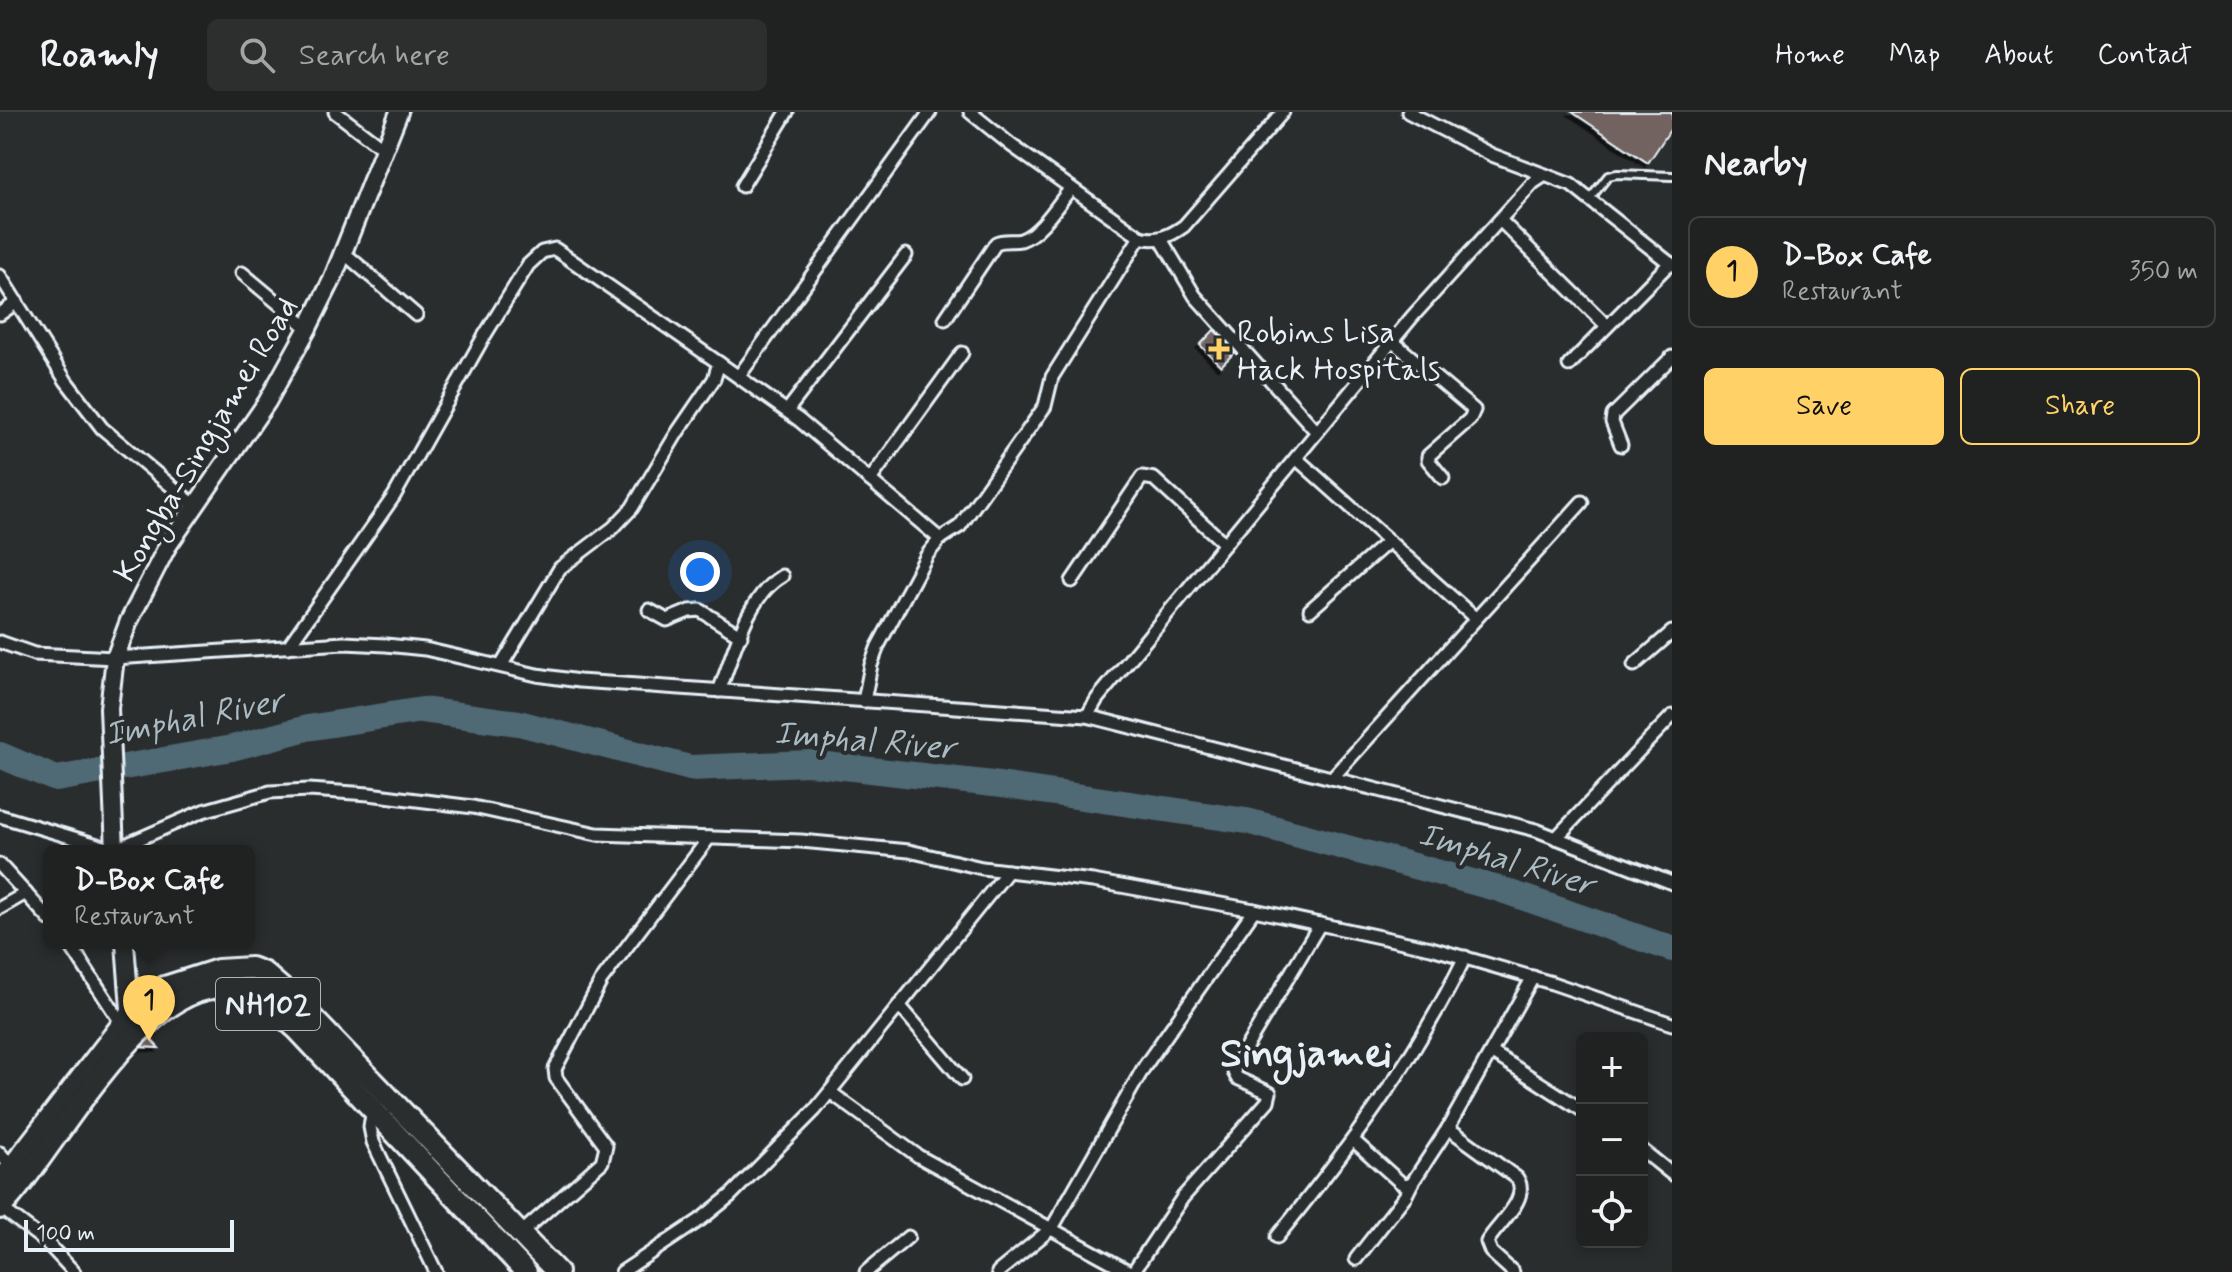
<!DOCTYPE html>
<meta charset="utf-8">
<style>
:root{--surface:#202222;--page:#2d2f2f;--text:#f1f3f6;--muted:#a2a4a5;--line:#3d3f40;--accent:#ffd166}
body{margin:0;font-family:Mynerve,sans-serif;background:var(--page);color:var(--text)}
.controls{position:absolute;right:24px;bottom:24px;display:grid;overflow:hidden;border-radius:12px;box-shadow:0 4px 12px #0003}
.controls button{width:72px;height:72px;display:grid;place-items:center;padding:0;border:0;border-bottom:2px solid var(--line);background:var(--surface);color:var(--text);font:40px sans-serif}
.scale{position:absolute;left:24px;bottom:20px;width:210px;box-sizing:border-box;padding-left:8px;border:4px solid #e8f1f8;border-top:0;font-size:22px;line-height:28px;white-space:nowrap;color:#e8f1f8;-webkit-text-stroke:6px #2a2d2e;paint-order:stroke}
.you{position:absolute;left:700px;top:460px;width:28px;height:28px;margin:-20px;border:6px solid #fff;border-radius:50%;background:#1a73e8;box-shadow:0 0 0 12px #1a73e833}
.badge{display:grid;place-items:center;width:52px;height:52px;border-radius:50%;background:var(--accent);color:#111;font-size:26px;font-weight:700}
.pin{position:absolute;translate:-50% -66px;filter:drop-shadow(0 2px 4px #0008)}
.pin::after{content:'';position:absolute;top:42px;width:28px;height:24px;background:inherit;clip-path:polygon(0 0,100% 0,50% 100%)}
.popup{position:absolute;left:43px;top:733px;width:212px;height:104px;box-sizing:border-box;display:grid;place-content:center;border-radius:12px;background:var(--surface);filter:drop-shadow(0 2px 6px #0005);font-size:26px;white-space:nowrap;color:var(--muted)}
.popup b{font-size:30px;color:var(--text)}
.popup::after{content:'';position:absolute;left:50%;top:100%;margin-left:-16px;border:16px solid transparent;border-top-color:var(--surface)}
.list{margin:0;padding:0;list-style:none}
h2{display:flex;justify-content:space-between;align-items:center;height:104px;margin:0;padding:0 32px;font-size:34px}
h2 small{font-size:26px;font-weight:400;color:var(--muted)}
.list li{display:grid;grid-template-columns:52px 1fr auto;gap:24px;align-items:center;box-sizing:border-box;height:112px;margin:0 16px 16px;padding:0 16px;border:2px solid var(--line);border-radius:12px}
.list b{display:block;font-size:30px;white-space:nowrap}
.list p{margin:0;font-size:26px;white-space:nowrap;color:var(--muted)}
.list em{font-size:26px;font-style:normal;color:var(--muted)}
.actions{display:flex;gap:16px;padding:24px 32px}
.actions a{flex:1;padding:18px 0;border:2px solid var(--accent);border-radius:12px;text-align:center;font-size:28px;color:var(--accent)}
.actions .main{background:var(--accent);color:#111}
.icon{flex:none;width:44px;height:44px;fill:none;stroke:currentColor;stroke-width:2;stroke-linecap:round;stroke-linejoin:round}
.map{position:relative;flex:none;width:1672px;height:1160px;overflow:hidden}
header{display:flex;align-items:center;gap:48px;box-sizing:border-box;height:112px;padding:0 40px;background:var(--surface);border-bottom:2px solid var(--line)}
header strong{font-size:38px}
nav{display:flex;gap:44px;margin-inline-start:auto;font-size:28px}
.search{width:560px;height:72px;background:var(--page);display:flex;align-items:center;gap:20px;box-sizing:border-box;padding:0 28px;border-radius:12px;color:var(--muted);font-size:30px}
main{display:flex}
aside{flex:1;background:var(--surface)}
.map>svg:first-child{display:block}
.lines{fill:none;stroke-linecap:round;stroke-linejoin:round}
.river{stroke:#4f6974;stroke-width:26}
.building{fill:#726361;stroke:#e8f1f8;stroke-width:2;filter:url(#shadow)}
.lane-casing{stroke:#e8f1f8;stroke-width:12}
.street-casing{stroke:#e8f1f8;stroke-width:17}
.secondary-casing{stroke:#e8f1f8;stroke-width:22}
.highway-casing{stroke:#e8f1f8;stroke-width:26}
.lane{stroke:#2a2d2e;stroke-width:6}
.street{stroke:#2a2d2e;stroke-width:11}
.secondary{stroke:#2a2d2e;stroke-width:16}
.highway{stroke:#2a2d2e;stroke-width:20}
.poi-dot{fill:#ffd166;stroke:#2a2d2e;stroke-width:3}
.labels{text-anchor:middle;stroke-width:8;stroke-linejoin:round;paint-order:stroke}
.shield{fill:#2a2d2e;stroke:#afb6bb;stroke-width:2}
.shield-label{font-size:30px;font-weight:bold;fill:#e8f1f8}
.poi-label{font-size:32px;fill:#e8f1f8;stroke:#2a2d2e;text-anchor:start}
.street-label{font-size:32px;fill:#e8f1f8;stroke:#2a2d2e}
.water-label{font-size:34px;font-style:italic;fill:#abbbc3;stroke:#2a2d2e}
.district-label{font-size:40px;font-weight:bold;fill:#e8f1f8;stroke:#2a2d2e}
</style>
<header>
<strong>Roamly</strong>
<div class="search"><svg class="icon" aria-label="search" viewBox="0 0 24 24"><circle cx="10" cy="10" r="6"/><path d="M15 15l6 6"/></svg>Search here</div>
<nav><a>Home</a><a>Map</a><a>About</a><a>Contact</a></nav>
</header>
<main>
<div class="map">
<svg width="1672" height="1160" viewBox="0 0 1672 1160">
<defs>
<filter id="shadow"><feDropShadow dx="-3.5" dy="3.5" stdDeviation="0" flood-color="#0009"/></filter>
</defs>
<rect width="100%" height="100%" fill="#2a2d2e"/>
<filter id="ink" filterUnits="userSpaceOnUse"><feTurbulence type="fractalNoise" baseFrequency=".0125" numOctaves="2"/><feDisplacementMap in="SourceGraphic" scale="16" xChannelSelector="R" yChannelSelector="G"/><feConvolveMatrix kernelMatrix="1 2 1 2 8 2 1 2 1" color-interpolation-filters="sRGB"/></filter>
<g filter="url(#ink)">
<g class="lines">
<polyline class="river" points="0,643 56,667 232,636 307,616 422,598 519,611 690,656 809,651 993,672 1247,709 1499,777 1672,837"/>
</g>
<g class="building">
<polygon points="1572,0 1672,0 1672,15 1648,51"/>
<polygon points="1214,218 1236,239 1221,254 1200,233"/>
<polygon points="148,924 159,936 140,935"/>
</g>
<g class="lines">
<defs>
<polyline id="lane" points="1589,88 1608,64 1617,62 1672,64"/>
<g id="street">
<polyline points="335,0 385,38"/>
<path d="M970,0L1011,33L1140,125C1157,130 1170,124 1184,114L1283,0"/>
<polyline points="1408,0 1492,43 1545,63"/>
<polyline points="742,74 787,0"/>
<polyline points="1500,108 1607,214"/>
<polyline points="1161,127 1195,184 1317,320"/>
<polyline points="343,140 416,203"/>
<polyline points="242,161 308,216"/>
<polyline points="0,164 66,269 102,316 194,393"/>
<polyline points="0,202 17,190"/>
<path d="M945,207L996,131C1004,127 1012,130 1021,128C1041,121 1058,92 1071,76"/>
<polyline points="1392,229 1474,298 1470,307 1428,344 1428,348 1443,366"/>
<polyline points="719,251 799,308 940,427"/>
<polyline points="1569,253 1670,151"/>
<polyline points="739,264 930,0"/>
<polyline points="787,299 906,143"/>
<polyline points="1621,333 1612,310 1613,303 1672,245"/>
<polyline points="1296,346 1476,507"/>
<polyline points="870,368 962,241"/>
<polyline points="1072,469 1142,365 1154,367 1225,432"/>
<polyline points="649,498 667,508 689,499 700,498 741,524"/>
<polyline points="1310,498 1389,429"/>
<polyline points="0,530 34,542 115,546 344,531 386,533 425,537 537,563 579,569 1087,604 1536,718 1672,771"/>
<polyline points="288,535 394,384 483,226 528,153 542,140 555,137 719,251 714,267 677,321 632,396 613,416 560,456 501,554"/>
<polyline points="1634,553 1672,520"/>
<path d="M719,579C734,542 746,485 782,464"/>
<polyline points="864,589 871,553 878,534 927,443 940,427 960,414 1045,294 1052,265 1140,125"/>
<polyline points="1087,604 1097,587 1412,205 1533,71 1545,63 1571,73 1672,153"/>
<polyline points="1332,666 1582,390"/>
<polyline points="0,704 114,738 203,699 270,680 309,678 369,682 473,695 597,722 801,729 909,739 982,756 1093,769 1254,798 1431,836 1552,871 1672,912"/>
<polyline points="1556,726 1672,604"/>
<polyline points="0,753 49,807"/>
<polyline points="0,796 26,781"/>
<polyline points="69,831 122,912"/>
<polyline points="899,893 962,967"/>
<polyline points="1491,940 1582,998"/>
<polyline points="830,980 918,1044 1130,1160"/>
<polyline points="373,996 370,1015 373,1030 436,1160"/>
<path d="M1448,1016L1517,1066C1531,1087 1497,1112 1487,1130L1491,1140L1513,1160"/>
<polyline points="1353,1028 1401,1071 1406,1073 1412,1071 1448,1016 1533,865"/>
<polyline points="1642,1038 1672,1062"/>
<polyline points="0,1041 12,1056"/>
<polyline points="0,1095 46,1130 74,1160"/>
<polyline points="520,1122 602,1050 606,1034 556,966 555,957 601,869 709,726"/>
<path d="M1277,1125C1348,1037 1415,948 1465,845"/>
<polyline points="1356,1147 1406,1083 1412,1071"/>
<polyline points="622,1160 700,1108 730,1084 815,998 1008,759"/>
<polyline points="866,1160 908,1125"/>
<polyline points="998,1160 1052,1116 1144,955 1254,798"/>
<polyline points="1133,1160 1183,1085 1268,989 1270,981 1237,966 1234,960 1235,954 1320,812"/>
</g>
<g id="secondary">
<polyline points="115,739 109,596 115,546 129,509 167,435 267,290 308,216 332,168 399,0"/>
<polyline points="125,831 131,909"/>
</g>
<g id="highway">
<polyline points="0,1071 132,900 165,875 218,858 251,856 264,861 295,888 557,1160"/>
<path d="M0,1096C57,1040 153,840 249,880C268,888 282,904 297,917L526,1160"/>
</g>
</defs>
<use href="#lane" class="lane-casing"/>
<use href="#street" class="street-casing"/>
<use href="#secondary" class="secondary-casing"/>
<use href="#highway" class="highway-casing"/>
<use href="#lane" class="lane"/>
<use href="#street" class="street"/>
<use href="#secondary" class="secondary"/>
<use href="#highway" class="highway"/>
</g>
</g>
<path class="poi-dot" d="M1215 225h8v8h8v8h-8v8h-8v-8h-8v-8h8z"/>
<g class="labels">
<rect class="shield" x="216" y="866" width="104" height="52" rx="6"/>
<g class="shield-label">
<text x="268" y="902">NH102</text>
</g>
<g class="poi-label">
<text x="1237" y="230">Robins Lisa<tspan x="1237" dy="37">Hack Hospitals</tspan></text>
</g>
<g class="street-label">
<text transform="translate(205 327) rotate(-59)" y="11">Kongba-Singjamei Road</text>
</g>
<g class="water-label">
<text transform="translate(194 604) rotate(-11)" y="12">Imphal River</text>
<text transform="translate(865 627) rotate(5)" y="12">Imphal River</text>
<text transform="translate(1507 746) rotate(17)" y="12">Imphal River</text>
</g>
<g class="district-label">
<text x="1306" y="954">Singjamei</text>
</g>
</g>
</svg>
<div class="controls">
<button>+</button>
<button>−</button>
<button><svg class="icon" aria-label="locate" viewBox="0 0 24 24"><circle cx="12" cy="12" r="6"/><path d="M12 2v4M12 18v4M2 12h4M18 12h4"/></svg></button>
</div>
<div class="scale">100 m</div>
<div class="you"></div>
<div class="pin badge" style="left:149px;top:929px">1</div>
<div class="popup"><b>D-Box Cafe</b>Restaurant</div>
</div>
<aside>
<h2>Nearby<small></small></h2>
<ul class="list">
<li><span class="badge">1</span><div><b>D-Box Cafe</b><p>Restaurant</p></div><em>350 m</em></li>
</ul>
<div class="actions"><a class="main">Save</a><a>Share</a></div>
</aside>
</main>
